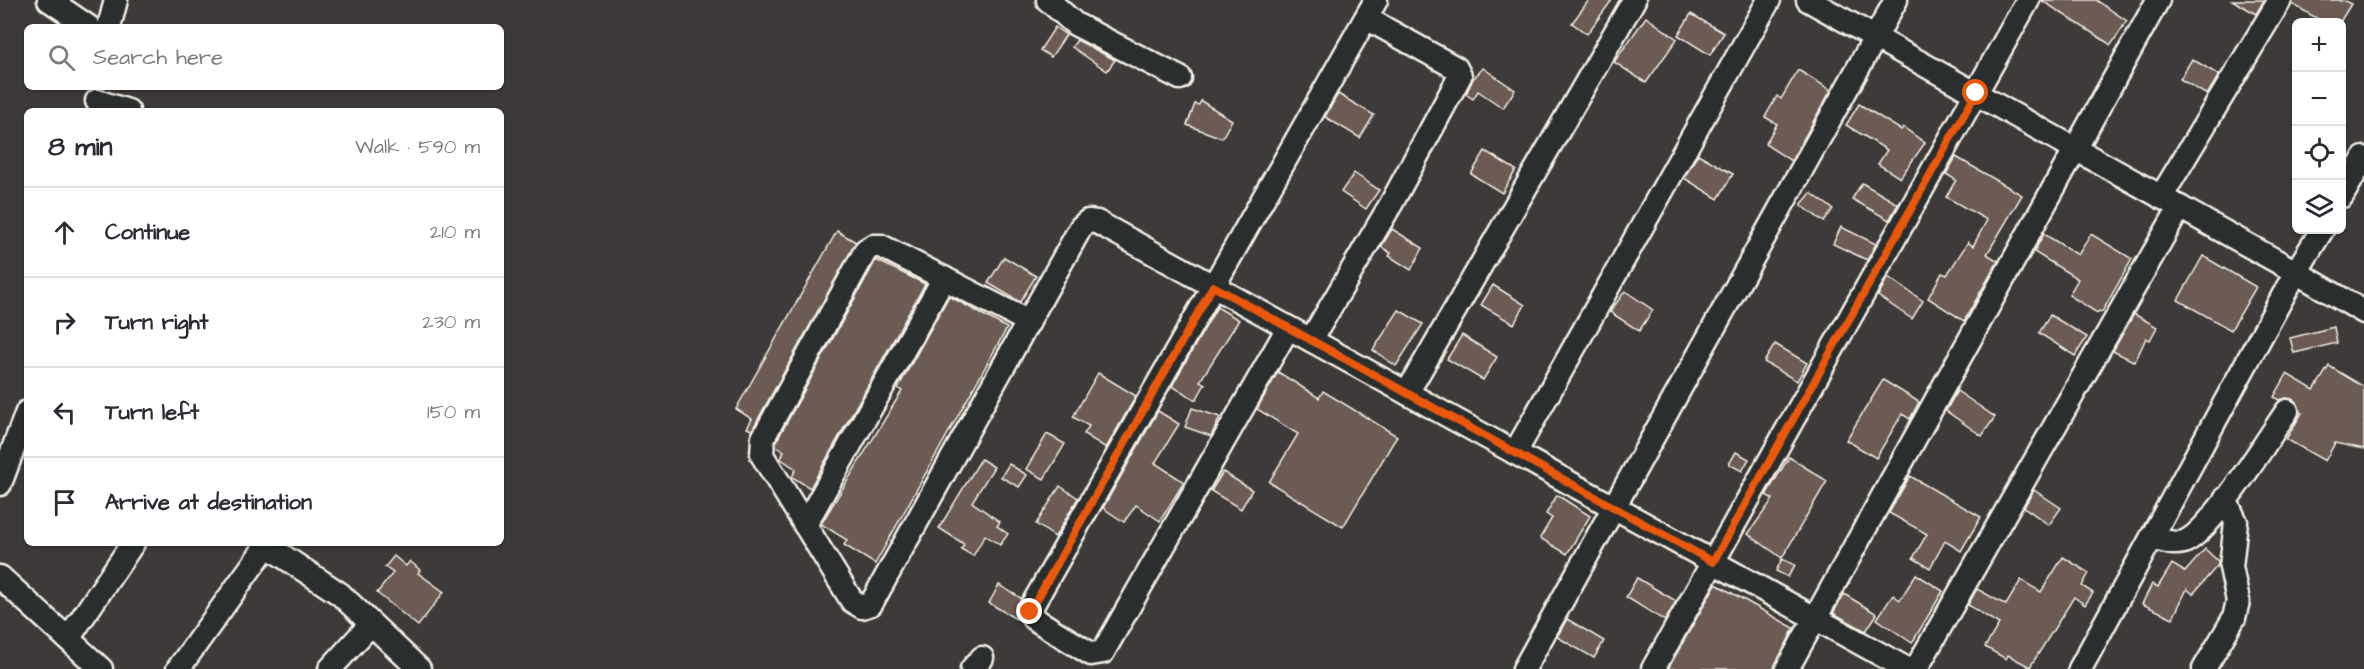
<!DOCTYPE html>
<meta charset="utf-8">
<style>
:root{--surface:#fff;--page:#f2f2f3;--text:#2b2b33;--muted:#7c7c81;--line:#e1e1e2}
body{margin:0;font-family:"Architects Daughter",sans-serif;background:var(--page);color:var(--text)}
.controls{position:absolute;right:18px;top:18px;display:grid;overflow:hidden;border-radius:9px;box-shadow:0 2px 4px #0004}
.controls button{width:54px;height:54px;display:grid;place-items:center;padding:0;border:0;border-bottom:2px solid var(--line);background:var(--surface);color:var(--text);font:30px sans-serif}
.stop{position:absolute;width:18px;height:18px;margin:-14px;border:4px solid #ea580c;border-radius:50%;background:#fff}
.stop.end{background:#ea580c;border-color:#fff;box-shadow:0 2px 6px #0008}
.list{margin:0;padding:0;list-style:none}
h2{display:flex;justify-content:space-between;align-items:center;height:78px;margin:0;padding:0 24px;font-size:26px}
h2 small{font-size:20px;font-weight:400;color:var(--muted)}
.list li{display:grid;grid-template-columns:39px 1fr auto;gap:18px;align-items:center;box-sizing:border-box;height:90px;padding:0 24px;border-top:2px solid var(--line)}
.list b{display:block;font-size:22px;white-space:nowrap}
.list em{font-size:20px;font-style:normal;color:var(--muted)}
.icon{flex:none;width:33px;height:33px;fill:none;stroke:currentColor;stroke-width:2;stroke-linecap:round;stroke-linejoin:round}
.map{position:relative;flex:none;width:2364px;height:669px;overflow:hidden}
.search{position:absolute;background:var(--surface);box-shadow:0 2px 4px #0004;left:24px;top:24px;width:480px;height:66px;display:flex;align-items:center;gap:15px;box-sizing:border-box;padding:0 21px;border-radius:9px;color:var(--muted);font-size:22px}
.panel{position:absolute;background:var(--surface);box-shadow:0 2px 4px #0004;left:24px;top:108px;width:480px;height:438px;border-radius:9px}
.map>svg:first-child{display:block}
.building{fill:#6c5a54;stroke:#f4f1e8;stroke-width:1.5}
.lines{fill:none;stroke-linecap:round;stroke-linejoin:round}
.minor-casing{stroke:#f4f1e8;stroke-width:27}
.minor{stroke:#2a2d2e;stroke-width:22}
.route{stroke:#ea580c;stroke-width:8}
</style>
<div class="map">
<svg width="2364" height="669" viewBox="0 0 2364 669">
<rect width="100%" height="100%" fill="#3e3a39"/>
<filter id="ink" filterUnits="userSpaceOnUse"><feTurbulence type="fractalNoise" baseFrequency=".0167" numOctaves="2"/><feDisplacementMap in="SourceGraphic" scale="12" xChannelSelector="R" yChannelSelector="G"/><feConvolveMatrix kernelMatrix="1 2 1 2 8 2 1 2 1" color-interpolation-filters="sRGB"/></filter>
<g filter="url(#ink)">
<g class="building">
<polygon points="1589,0 1612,0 1587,34 1572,23"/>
<polygon points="2041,0 2096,0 2127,21 2111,45"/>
<polygon points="2232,0 2264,0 2256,14"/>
<polygon points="2293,0 2343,0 2351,4 2340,22 2323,22 2292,4"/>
<polygon points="1691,14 1724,33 1710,55 1678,35"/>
<polygon points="1646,17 1677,39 1646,83 1614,62"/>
<polygon points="1055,27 1066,35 1051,57 1040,50"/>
<polygon points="1077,40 1115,60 1107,71 1072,47"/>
<polygon points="2192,59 2219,75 2207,95 2180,79"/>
<polygon points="1483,68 1515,90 1503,108 1478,91 1473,99 1466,94 1473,79"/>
<polygon points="1798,70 1831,90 1791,161 1765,144 1777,124 1765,117 1777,96 1781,99"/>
<polygon points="1338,94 1374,115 1360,138 1325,117"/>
<polygon points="1201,101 1232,120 1222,138 1187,125 1195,104 1199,105"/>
<polygon points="1859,104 1901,130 1903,127 1925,143 1900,178 1878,164 1887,150 1846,125"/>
<polygon points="1485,151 1516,170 1502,193 1471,174"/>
<polygon points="1698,154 1733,174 1718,199 1684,178"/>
<polygon points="1956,157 2022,195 1987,254 1998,261 1964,321 1928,298 1942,273 1947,275 1968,242 1973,246 1987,220 1946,197 1956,180 1946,174"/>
<polygon points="1354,173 1379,190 1366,209 1341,192"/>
<polygon points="1862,183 1898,204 1889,220 1852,199"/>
<polygon points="1811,193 1833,209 1824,222 1801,205"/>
<polygon points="1841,227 1876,244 1867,260 1833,244"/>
<polygon points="1392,229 1423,248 1411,270 1389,256 1391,253 1381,247"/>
<polygon points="837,231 856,242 752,430 747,428 752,419 736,409"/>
<polygon points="2044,234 2078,255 2091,234 2132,259 2102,312 2099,311 2097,313 2069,295 2078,279 2034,252"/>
<polygon points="2203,256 2256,287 2231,330 2178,300"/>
<polygon points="1004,257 1036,276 1020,302 988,283"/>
<polygon points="876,260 925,284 810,488 792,477 796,469 781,459 784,451 776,446 776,442"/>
<polygon points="1888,277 1923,301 1912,319 1878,296"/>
<polygon points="1493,285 1525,305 1514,324 1481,305"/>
<polygon points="1625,291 1653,310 1639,331 1610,312"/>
<polygon points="949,296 1007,328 875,564 844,545 847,540 821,524 902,391 898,388"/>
<polygon points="1217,307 1239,320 1200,381 1205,384 1196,400 1172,386"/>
<polygon points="1399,310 1423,324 1396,366 1373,350"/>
<polygon points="2134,314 2157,327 2150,340 2146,338 2135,362 2113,351"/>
<polygon points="2050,315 2087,337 2075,356 2039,333"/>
<polygon points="2334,327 2337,343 2294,353 2290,338"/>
<polygon points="1462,335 1497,357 1483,380 1447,359"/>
<polygon points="1775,344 1807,363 1797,381 1764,362"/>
<polygon points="2329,366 2364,387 2364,449 2335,443 2325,461 2286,439 2302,413 2294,400 2287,398 2279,400 2274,397 2287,374 2314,390"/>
<polygon points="1278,372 1319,398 1323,391 1397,436 1343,527 1269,482 1298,434 1257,409"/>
<polygon points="1098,373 1136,396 1106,448 1084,434 1089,426 1073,417"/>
<polygon points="1883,380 1919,402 1910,419 1902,414 1876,458 1846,440"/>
<polygon points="1957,391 1995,417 1982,436 1946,411"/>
<polygon points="1192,408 1220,417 1211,436 1185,427"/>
<polygon points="1158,411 1179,424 1155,463 1184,482 1160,521 1136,505 1124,522 1103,508"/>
<polygon points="1047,434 1065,444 1044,479 1026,469"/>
<polygon points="1736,452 1749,459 1742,471 1729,464"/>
<polygon points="1789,457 1827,481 1782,558 1748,534 1773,499 1766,495"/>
<polygon points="981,459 994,467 972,502 1000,522 997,526 1008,534 1000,545 985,535 973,556 961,549 964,544 939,528"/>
<polygon points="1009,464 1027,475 1019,487 1001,477"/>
<polygon points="1223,472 1252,490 1241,509 1211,491"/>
<polygon points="1910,476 1981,517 1961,551 1945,541 1930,568 1913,558 1927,534 1889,513"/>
<polygon points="1060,486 1078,498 1055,537 1036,524"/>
<polygon points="2034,490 2061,508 2049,525 2024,507"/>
<polygon points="1557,495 1590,516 1567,554 1540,538 1552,518 1546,514"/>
<polygon points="2205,549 2218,561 2218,565 2193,594 2187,589 2173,618 2142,604 2152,584 2158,587 2172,564 2185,572"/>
<polygon points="394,556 406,566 410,561 420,570 418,573 444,592 418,626 377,593 393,573 385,567"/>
<polygon points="2063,557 2089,573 2082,586 2093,593 2085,605 2074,597 2030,667 2008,655 2006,659 1985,647 1999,624 1968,605 1977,589 2006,605 2021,580 2041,592"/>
<polygon points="1782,559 1795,565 1788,577 1776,571"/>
<polygon points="1916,574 1943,591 1912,643 1877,619 1893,595 1900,600"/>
<polygon points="1637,578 1676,601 1665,621 1626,597"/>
<polygon points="1716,584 1794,628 1774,669 1668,669"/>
<polygon points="999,585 1021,598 1016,619 989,603"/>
<polygon points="1844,594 1877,614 1866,631 1833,613"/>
<polygon points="1567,619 1604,641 1594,658 1557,637"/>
</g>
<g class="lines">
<defs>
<g id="minor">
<polyline points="49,0 89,27"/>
<polyline points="1048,0 1075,24 1180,78"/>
<polyline points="1808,0 2296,272 2080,669"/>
<polyline points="109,27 116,0"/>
<polyline points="97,101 128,111"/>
<polyline points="2342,196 2364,158"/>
<polyline points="2161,197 2280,0"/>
<polyline points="2322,230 2296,272 2364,312"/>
<polyline points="1029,322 881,246 873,246 866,250 763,438 762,455 852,601 862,607 871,604 1081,227 1088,221 1097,222 1907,669"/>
<polyline points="1288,328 1103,652 1091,654 1033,618 1030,612 1033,604 1376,0"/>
<polyline points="1311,340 1391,204 1460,76 1456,68 1366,18"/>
<polyline points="1407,393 1634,0"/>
<polyline points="1515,453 1769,0"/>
<polyline points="0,484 27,412"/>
<polyline points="805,525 944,278"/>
<path d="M2152,538C2163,541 2173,545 2184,542C2211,532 2268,438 2287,411"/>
<polyline points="263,543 340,594 419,669"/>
<polyline points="0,577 101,669"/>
<polyline points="68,639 133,543"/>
<polyline points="178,669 267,545"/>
<polyline points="330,669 371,624"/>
<polyline points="972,669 982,658"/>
<polyline points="1524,669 1896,0"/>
<polyline points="1653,669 2028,0"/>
<polyline points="1787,669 2158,0"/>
<polyline points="1916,669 2180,207"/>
<polyline points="2204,669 2234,618 2238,601 2231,567 2236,522 2225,499"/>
</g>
</defs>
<use href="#minor" class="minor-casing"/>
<use href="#minor" class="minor"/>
</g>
</g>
<g class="lines" filter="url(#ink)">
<polyline class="route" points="1030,612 1213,286 1713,562 1976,93"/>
</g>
</svg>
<div class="controls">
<button>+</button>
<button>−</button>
<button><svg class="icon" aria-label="locate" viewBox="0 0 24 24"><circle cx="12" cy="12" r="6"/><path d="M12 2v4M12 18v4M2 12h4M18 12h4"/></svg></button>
<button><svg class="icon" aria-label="layers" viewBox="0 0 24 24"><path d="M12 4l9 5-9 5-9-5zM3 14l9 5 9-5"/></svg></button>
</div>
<div class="stop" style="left:1976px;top:93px"></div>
<div class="stop end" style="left:1030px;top:612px"></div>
<div class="search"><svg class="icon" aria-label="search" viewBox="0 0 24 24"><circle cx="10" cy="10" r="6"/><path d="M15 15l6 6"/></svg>Search here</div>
<section class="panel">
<h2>8 min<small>Walk · 590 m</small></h2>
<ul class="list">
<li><svg class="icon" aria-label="ahead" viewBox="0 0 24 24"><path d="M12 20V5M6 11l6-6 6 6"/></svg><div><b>Continue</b></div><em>210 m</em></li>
<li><svg class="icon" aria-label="right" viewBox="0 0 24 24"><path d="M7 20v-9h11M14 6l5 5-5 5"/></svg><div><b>Turn right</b></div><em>230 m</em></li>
<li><svg class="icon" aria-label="left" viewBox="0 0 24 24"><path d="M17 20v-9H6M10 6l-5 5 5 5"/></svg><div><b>Turn left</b></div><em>150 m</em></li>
<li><svg class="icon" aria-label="arrive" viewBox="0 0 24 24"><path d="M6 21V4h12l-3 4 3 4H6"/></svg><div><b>Arrive at destination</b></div></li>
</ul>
</section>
</div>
